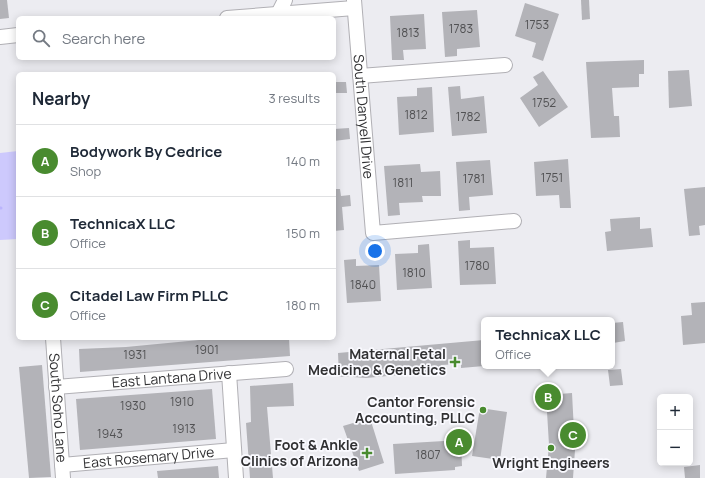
<!DOCTYPE html>
<meta charset="utf-8">
<style>
:root{--surface:#fff;--page:#f6f6f7;--text:#1f2937;--muted:#747a83;--line:#e0e1e3;--accent:#498b2f}
body{margin:0;font-family:Manrope,sans-serif;background:var(--page);color:var(--text)}
.controls{position:absolute;right:12px;bottom:12px;display:grid;overflow:hidden;border-radius:6px;box-shadow:0 2px 10px #0003}
.controls button{width:36px;height:36px;display:grid;place-items:center;padding:0;border:0;border-bottom:1px solid var(--line);background:var(--surface);color:var(--text);font:20px sans-serif}
.you{position:absolute;left:375px;top:251px;width:14px;height:14px;margin:-10px;border:3px solid #fff;border-radius:50%;background:#1a73e8;box-shadow:0 0 0 6px #1a73e833}
.badge{display:grid;place-items:center;width:26px;height:26px;border-radius:50%;background:var(--accent);color:#fff;font-size:13px;font-weight:700}
.pin{position:absolute;translate:-50% -50%;border:2px solid #fff;box-shadow:0 1px 4px #0006}
.popup{position:absolute;left:481px;top:317px;width:134px;height:52px;box-sizing:border-box;display:grid;place-content:center;border-radius:6px;background:var(--surface);filter:drop-shadow(0 1px 3px #0005);font-size:13px;white-space:nowrap;color:var(--muted)}
.popup b{font-size:15px;color:var(--text)}
.popup::after{content:'';position:absolute;left:50%;top:100%;margin-left:-8px;border:8px solid transparent;border-top-color:var(--surface)}
.list{margin:0;padding:0;list-style:none}
h2{display:flex;justify-content:space-between;align-items:center;height:52px;margin:0;padding:0 16px;font-size:17px}
h2 small{font-size:13px;font-weight:400;color:var(--muted)}
.list li{display:grid;grid-template-columns:26px 1fr auto;gap:12px;align-items:center;box-sizing:border-box;height:72px;padding:0 16px;border-top:1px solid var(--line)}
.list b{display:block;font-size:15px;white-space:nowrap}
.list p{margin:0;font-size:13px;white-space:nowrap;color:var(--muted)}
.list em{font-size:13px;font-style:normal;color:var(--muted)}
.icon{flex:none;width:22px;height:22px;fill:none;stroke:currentColor;stroke-width:2;stroke-linecap:round;stroke-linejoin:round}
.map{position:relative;flex:none;width:705px;height:478px;overflow:hidden}
.search{position:absolute;background:var(--surface);box-shadow:0 2px 10px #0003;left:16px;top:16px;width:320px;height:44px;display:flex;align-items:center;gap:10px;box-sizing:border-box;padding:0 14px;border-radius:6px;color:var(--muted);font-size:15px}
.panel{position:absolute;background:var(--surface);box-shadow:0 2px 10px #0003;left:16px;top:72px;width:320px;height:268px;border-radius:6px}
.map>svg:first-child{display:block}
.green{fill:#cdc9fd}
.lines{fill:none;stroke-linecap:round;stroke-linejoin:round}
.stream{stroke:#bbb4fd;stroke-width:3}
.building{fill:#b3b3b8}
.minor-casing{stroke:#b1b0b5;stroke-width:16}
.minor{stroke:#fff;stroke-width:14}
.poi-dot{fill:#498b2f;stroke:#fafaff;stroke-width:1.5}
.labels{text-anchor:middle;stroke-width:3.5;stroke-linejoin:round;paint-order:stroke}
.number-label{font-size:12px;fill:#525254}
.street-label{font-size:14px;fill:#313133;stroke:#fafaff}
.poi-label{font-size:14px;font-weight:bold;fill:#313133;stroke:#fafaff;text-anchor:end}
</style>
<div class="map">
<svg width="705" height="478" viewBox="0 0 705 478">
<rect width="100%" height="100%" fill="#ececf1"/>
<polygon class="green" points="18,151 18,239 0,240 0,153"/>
<g class="lines">
<polyline class="stream" points="0,208 1,208"/>
</g>
<g class="building">
<polygon points="0,0 7,0 9,18 0,19"/>
<polygon points="581,0 589,0 590,19 582,20"/>
<polygon points="525,3 559,14 543,61 532,57 536,43 515,36"/>
<polygon points="477,10 480,47 457,49 457,56 445,57 442,12"/>
<polygon points="424,14 426,49 403,50 404,60 392,60 390,16"/>
<polygon points="644,60 644,74 639,74 639,87 612,88 614,116 619,116 620,137 591,138 586,62"/>
<polygon points="689,70 692,106 669,108 668,71"/>
<polygon points="543,71 568,107 539,127 520,98 538,85 533,77"/>
<polygon points="334,82 346,82 347,93 334,93"/>
<polygon points="460,86 461,99 484,96 487,133 452,136 448,87"/>
<polygon points="432,87 434,132 399,135 397,97 417,96 417,88"/>
<polygon points="349,128 350,139 334,141 334,129"/>
<polygon points="568,159 571,208 560,208 559,195 536,196 534,162"/>
<polygon points="490,160 493,195 469,197 470,210 459,211 456,162"/>
<polygon points="420,164 421,172 440,171 441,196 422,196 423,202 399,203 400,215 388,216 384,166"/>
<polygon points="705,187 705,225 699,226 700,235 689,236 684,189"/>
<polygon points="334,189 340,189 341,196 350,195 351,206 342,207 344,230 334,231"/>
<polygon points="640,217 640,229 651,228 653,247 607,251 605,232 611,231 610,219"/>
<polygon points="470,240 470,248 494,247 496,284 460,285 458,241"/>
<polygon points="429,244 432,288 397,290 395,254 418,253 418,245"/>
<polygon points="356,259 356,266 379,265 381,301 347,303 344,260"/>
<polygon points="705,302 705,343 683,345 681,316 692,315 691,303"/>
<polygon points="623,322 625,341 613,343 612,323"/>
<polygon points="220,338 289,338 290,356 80,372 79,349 126,347"/>
<polygon points="484,340 484,366 461,368 461,364 441,365 442,371 366,378 353,377 353,376 339,377 338,353"/>
<polygon points="42,365 51,477 29,478 19,367"/>
<polygon points="621,369 623,385 610,386 608,370"/>
<polygon points="293,383 294,406 267,407 273,478 250,478 246,423 251,422 250,386"/>
<polygon points="212,389 216,439 80,450 76,399"/>
<polygon points="572,393 575,450 573,478 546,478 549,445 546,395"/>
<polygon points="480,408 507,412 500,460 472,456"/>
<polygon points="370,418 384,463 359,471 343,426"/>
<polygon points="461,440 462,466 455,467 455,470 395,474 393,444"/>
<polygon points="700,465 700,478 685,478 684,467"/>
<polygon points="218,466 219,478 158,478 157,471"/>
</g>
<g class="lines">
<defs>
<g id="minor">
<path id="s1" d="M354,0L373,233L514,221"/>
<polyline points="278,14 285,0"/>
<polyline points="227,18 354,8"/>
<polyline points="0,37 18,35"/>
<polyline points="360,76 505,65"/>
<path id="s2" d="M53,338L63,478"/>
<polyline points="229,373 236,478"/>
<path id="s3" d="M56,387L286,369"/>
<path id="s4" d="M62,465L234,450"/>
</g>
</defs>
<use href="#minor" class="minor-casing"/>
<use href="#minor" class="minor"/>
</g>
<g class="poi-dot">
<path d="M453 356h4v4h4v4h-4v4h-4v-4h-4v-4h4z"/>
<circle cx="483" cy="410" r="4"/>
<circle cx="551" cy="448" r="4"/>
<path d="M365 447h4v4h4v4h-4v4h-4v-4h-4v-4h4z"/>
</g>
<g class="labels">
<g class="number-label">
<text x="537" y="29">1753</text>
<text x="461" y="33">1783</text>
<text x="408" y="37">1813</text>
<text x="544" y="107">1752</text>
<text x="416" y="119">1812</text>
<text x="468" y="121">1782</text>
<text x="552" y="182">1751</text>
<text x="474" y="183">1781</text>
<text x="403" y="187">1811</text>
<text x="477" y="270">1780</text>
<text x="414" y="277">1810</text>
<text x="363" y="289">1840</text>
<text x="207" y="354">1901</text>
<text x="135" y="359">1931</text>
<text x="182" y="406">1910</text>
<text x="133" y="410">1930</text>
<text x="184" y="433">1913</text>
<text x="110" y="438">1943</text>
<text x="428" y="459">1807</text>
</g>
<g class="street-label">
<text dy="5" stroke="none"><textPath href="#s1" startOffset="117">South Danyell Drive</textPath></text>
<text dy="5" stroke="none"><textPath href="#s3" startOffset="116">East Lantana Drive</textPath></text>
<text dy="5" stroke="none"><textPath href="#s2" startOffset="70">South Soho Lane</textPath></text>
<text dy="5" stroke="none"><textPath href="#s4" startOffset="87">East Rosemary Drive</textPath></text>
</g>
<g class="poi-label">
<text x="446" y="359">Maternal Fetal<tspan x="446" dy="16">Medicine &amp; Genetics</tspan></text>
<text x="475" y="407">Cantor Forensic<tspan x="475" dy="16">Accounting, PLLC</tspan></text>
<text x="358" y="450">Foot &amp; Ankle<tspan x="358" dy="16">Clinics of Arizona</tspan></text>
<text x="551" y="468" text-anchor="middle">Wright Engineers</text>
</g>
</g>
</svg>
<div class="controls">
<button>+</button>
<button>−</button>
</div>
<div class="you"></div>
<div class="pin badge" style="left:459px;top:442px">A</div>
<div class="pin badge" style="left:548px;top:397px">B</div>
<div class="popup"><b>TechnicaX LLC</b>Office</div>
<div class="pin badge" style="left:573px;top:435px">C</div>
<div class="search"><svg class="icon" aria-label="search" viewBox="0 0 24 24"><circle cx="10" cy="10" r="6"/><path d="M15 15l6 6"/></svg>Search here</div>
<section class="panel">
<h2>Nearby<small>3 results</small></h2>
<ul class="list">
<li><span class="badge">A</span><div><b>Bodywork By Cedrice</b><p>Shop</p></div><em>140 m</em></li>
<li><span class="badge">B</span><div><b>TechnicaX LLC</b><p>Office</p></div><em>150 m</em></li>
<li><span class="badge">C</span><div><b>Citadel Law Firm PLLC</b><p>Office</p></div><em>180 m</em></li>
</ul>
</section>
</div>
